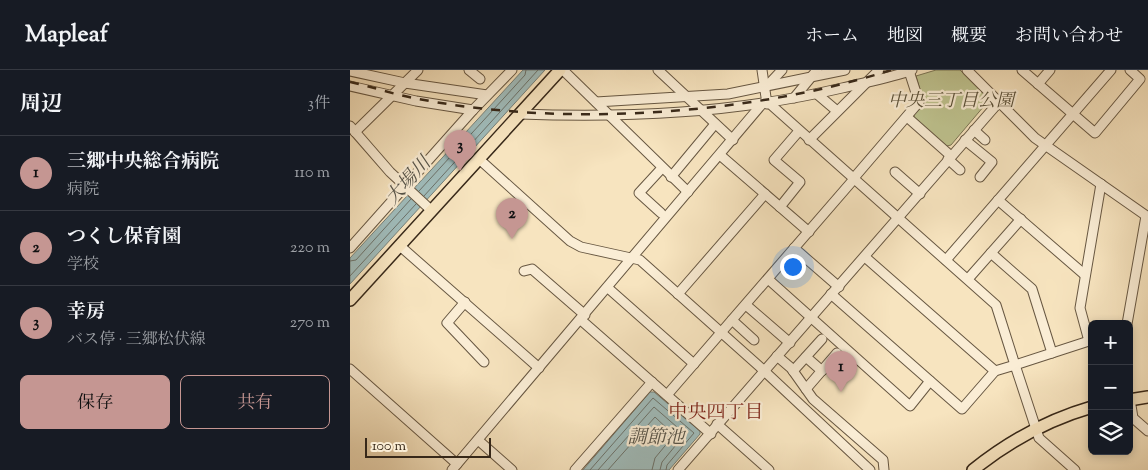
<!DOCTYPE html>
<html lang="ja">
<meta charset="utf-8">
<style>
:root{--surface:#171b24;--page:#242831;--text:#f1f3f6;--muted:#9ea1a6;--line:#363941;--accent:#c59692}
body{margin:0;font-family:"Sorts Mill Goudy","Noto Serif JP",serif;background:var(--page);color:var(--text)}
.controls{position:absolute;right:15px;bottom:15px;display:grid;overflow:hidden;border-radius:8px;box-shadow:0 2px 8px #0003}
.controls button{width:45px;height:45px;display:grid;place-items:center;padding:0;border:0;border-bottom:1px solid var(--line);background:var(--surface);color:var(--text);font:25px sans-serif}
.scale{position:absolute;left:15px;bottom:12px;width:126px;box-sizing:border-box;padding-left:5px;border:2px solid #372819;border-top:0;font-size:14px;line-height:18px;white-space:nowrap;color:#372819;-webkit-text-stroke:4px #faedd5;paint-order:stroke}
.you{position:absolute;left:442px;top:196px;width:18px;height:18px;margin:-12px;border:4px solid #fff;border-radius:50%;background:#1a73e8;box-shadow:0 0 0 8px #1a73e833}
.badge{display:grid;place-items:center;width:32px;height:32px;border-radius:50%;background:var(--accent);color:#111;font-size:16px;font-weight:700}
.pin{position:absolute;translate:-50% -41px;filter:drop-shadow(0 1px 2px #0008)}
.pin::after{content:'';position:absolute;top:26px;width:18px;height:15px;background:inherit;clip-path:polygon(0 0,100% 0,50% 100%)}
.list{margin:0;padding:0;list-style:none}
h2{display:flex;justify-content:space-between;align-items:center;height:65px;margin:0;padding:0 20px;font-size:21px}
h2 small{font-size:16px;font-weight:400;color:var(--muted)}
.list li{display:grid;grid-template-columns:32px 1fr auto;gap:15px;align-items:center;box-sizing:border-box;height:75px;padding:0 20px;border-top:1px solid var(--line)}
.list b{display:block;font-size:19px;white-space:nowrap}
.list p{margin:0;font-size:16px;white-space:nowrap;color:var(--muted)}
.list em{font-size:16px;font-style:normal;color:var(--muted)}
.actions{display:flex;gap:10px;padding:15px 20px}
.actions a{flex:1;padding:11px 0;border:1px solid var(--accent);border-radius:8px;text-align:center;font-size:18px;color:var(--accent)}
.actions .main{background:var(--accent);color:#111}
.icon{flex:none;width:28px;height:28px;fill:none;stroke:currentColor;stroke-width:2;stroke-linecap:round;stroke-linejoin:round}
.map{position:relative;flex:none;width:798px;height:400px;overflow:hidden}
header{display:flex;align-items:center;gap:30px;box-sizing:border-box;height:70px;padding:0 25px;background:var(--surface);border-bottom:1px solid var(--line)}
header strong{font-size:24px}
nav{display:flex;gap:28px;margin-inline-start:auto;font-size:18px}
main{display:flex}
aside{flex:1;background:var(--surface)}
.map>svg:first-child{display:block}
.green{fill:#bfc490;stroke:#7b7654}
.water{fill:#a0bcbb;stroke:#76817a}
.lines{fill:none;stroke-linecap:round;stroke-linejoin:round}
.shore{stroke:#6c726a;stroke-width:1}
.minor-casing{stroke:#675742;stroke-width:11}
.major-casing{stroke:#372819;stroke-width:14}
.minor{stroke:#faedd5;stroke-width:9}
.major{stroke:#f7e4bf;stroke-width:11}
.rail{stroke:#372819;stroke-width:2.5;stroke-dasharray:9 9;stroke-linecap:butt}
.labels{text-anchor:middle;stroke-width:4.5;stroke-linejoin:round;paint-order:stroke}
.park-label{font-size:18px;font-style:italic;fill:#594f37;stroke:#faedd5}
.water-label{font-size:19px;font-style:italic;fill:#56544a;stroke:#faedd5}
.neighbourhood-label{font-size:19px;fill:#7a1f14;stroke:#faedd5}
</style>
<header>
<strong>Mapleaf</strong>
<nav><a>ホーム</a><a>地図</a><a>概要</a><a>お問い合わせ</a></nav>
</header>
<main>
<aside>
<h2>周辺<small>3件</small></h2>
<ul class="list">
<li><span class="badge">1</span><div><b>三郷中央総合病院</b><p>病院</p></div><em>110 m</em></li>
<li><span class="badge">2</span><div><b>つくし保育園</b><p>学校</p></div><em>220 m</em></li>
<li><span class="badge">3</span><div><b>幸房</b><p>バス停 · 三郷松伏線</p></div><em>270 m</em></li>
</ul>
<div class="actions"><a class="main">保存</a><a>共有</a></div>
</aside>
<div class="map">
<svg width="798" height="400" viewBox="0 0 798 400">
<rect width="100%" height="100%" fill="#f7e4bf"/>
<filter id="stains"><feTurbulence type="fractalNoise" baseFrequency=".004" numOctaves="4"/><feColorMatrix values="0 0 0 0 .2 0 0 0 0 .09 0 0 0 0 .02 0 0 0 .5 -.17"/></filter>
<radialGradient id="worn" r=".72"><stop offset=".6" stop-color="#630" stop-opacity="0"/><stop offset="1" stop-color="#630" stop-opacity=".3"/></radialGradient>
<polygon class="green" points="586,0 610,0 640,29 601,75 597,76 564,49 564,45 574,34 566,6"/>
<g class="water">
<polygon points="173,0 195,0 0,214 0,188"/>
<polygon points="300,322 304,322 350,361 350,364 319,400 233,400"/>
</g>
<g class="lines">
<g class="shore">
<polyline points="69,121 175,5 176,0"/>
<polyline points="74,126 188,0"/>
<polyline points="0,191 6,190 61,129"/>
<polyline points="0,206 66,134"/>
<polyline points="240,400 303,328 344,363 317,395 316,400"/>
<polyline points="248,400 304,337 335,364 312,392 310,400"/>
<polyline points="258,400 305,347 324,365 305,388 302,400"/>
</g>
<defs>
<g id="minor">
<polyline points="119,0 130,9"/>
<polyline points="213,0 338,122"/>
<polyline points="308,0 383,70"/>
<polyline points="412,0 417,34"/>
<polyline points="617,0 685,68 798,147"/>
<polyline points="672,0 745,63 790,9 780,0"/>
<polyline points="0,1 55,13 137,25"/>
<polyline points="688,14 700,0"/>
<polyline points="0,16 66,31 123,40"/>
<polyline points="417,16 432,0"/>
<polyline points="467,24 487,41"/>
<polyline points="444,28 467,0"/>
<polyline points="246,32 378,24 495,0"/>
<polyline points="419,33 646,235 665,295 742,270"/>
<path d="M170,44C279,48 385,43 492,18C516,12 540,8 562,0"/>
<polyline points="557,47 601,86"/>
<polyline points="0,56 40,102 82,141"/>
<polyline points="624,60 635,70"/>
<polyline points="5,62 68,0"/>
<polyline points="459,70 529,0"/>
<polyline points="615,70 642,92 630,107"/>
<polyline points="370,85 459,162"/>
<polyline points="129,89 220,171 231,177 290,190 410,297 520,400"/>
<polyline points="598,89 610,100"/>
<polyline points="545,102 570,124"/>
<polyline points="321,107 365,54"/>
<polyline points="503,109 569,32 559,1"/>
<polyline points="648,130 735,205"/>
<polyline points="430,137 450,112 424,90 449,61"/>
<polyline points="311,143 289,123 312,98"/>
<polyline points="50,176 189,298"/>
<polyline points="0,178 123,40 162,0"/>
<polyline points="444,178 489,217"/>
<polyline points="641,183 682,219 702,283"/>
<polyline points="515,187 645,301"/>
<polyline points="596,190 761,0"/>
<polyline points="174,201 182,199 235,245"/>
<polyline points="418,209 560,336 580,311"/>
<polyline points="618,209 671,149"/>
<polyline points="258,218 344,294"/>
<polyline points="328,224 415,124"/>
<polyline points="481,224 612,339 645,301 665,295 689,368 725,400"/>
<polyline points="115,232 97,253 134,292"/>
<polyline points="396,235 440,273"/>
<polyline points="231,250 361,364"/>
<polyline points="382,250 404,270"/>
<polyline points="777,254 796,146"/>
<polyline points="739,271 730,238 751,114"/>
<polyline points="427,286 441,298 463,329 533,390 534,400"/>
<polyline points="456,287 472,301"/>
<polyline points="0,299 107,394"/>
<polyline points="443,301 472,269"/>
<polyline points="456,319 487,283"/>
<polyline points="317,325 504,109"/>
<polyline points="780,329 783,348 798,361"/>
<polyline points="367,354 419,400"/>
<polyline points="128,370 162,400"/>
<polyline points="102,400 412,34"/>
<polyline points="225,400 302,312"/>
<polyline points="328,400 649,32"/>
</g>
<g id="major">
<polyline points="0,230 210,0"/>
<polyline points="779,330 798,327"/>
<path d="M623,400C659,371 697,350 742,337"/>
</g>
</defs>
<use href="#minor" class="minor-casing"/>
<use href="#major" class="major-casing"/>
<use href="#minor" class="minor"/>
<use href="#major" class="major"/>
<path class="rail" d="M0,12C20,16 39,23 59,27C206,58 398,46 541,0"/>
</g>
<g class="labels">
<g class="park-label">
<text x="601" y="36">中央三丁目公園</text>
</g>
<g class="water-label">
<text transform="translate(57 110) rotate(-48)" y="7">大場川</text>
<text x="306" y="373">調節池</text>
</g>
<g class="neighbourhood-label">
<text x="366" y="348">中央四丁目</text>
</g>
</g>
<rect width="100%" height="100%" filter="url(#stains)"/>
<rect width="100%" height="100%" fill="url(#worn)"/>
</svg>
<div class="controls">
<button>+</button>
<button>−</button>
<button><svg class="icon" aria-label="layers" viewBox="0 0 24 24"><path d="M12 4l9 5-9 5-9-5zM3 14l9 5 9-5"/></svg></button>
</div>
<div class="scale">100 m</div>
<div class="you"></div>
<div class="pin badge" style="left:491px;top:322px">1</div>
<div class="pin badge" style="left:162px;top:169px">2</div>
<div class="pin badge" style="left:110px;top:101px">3</div>
</div>
</main>
